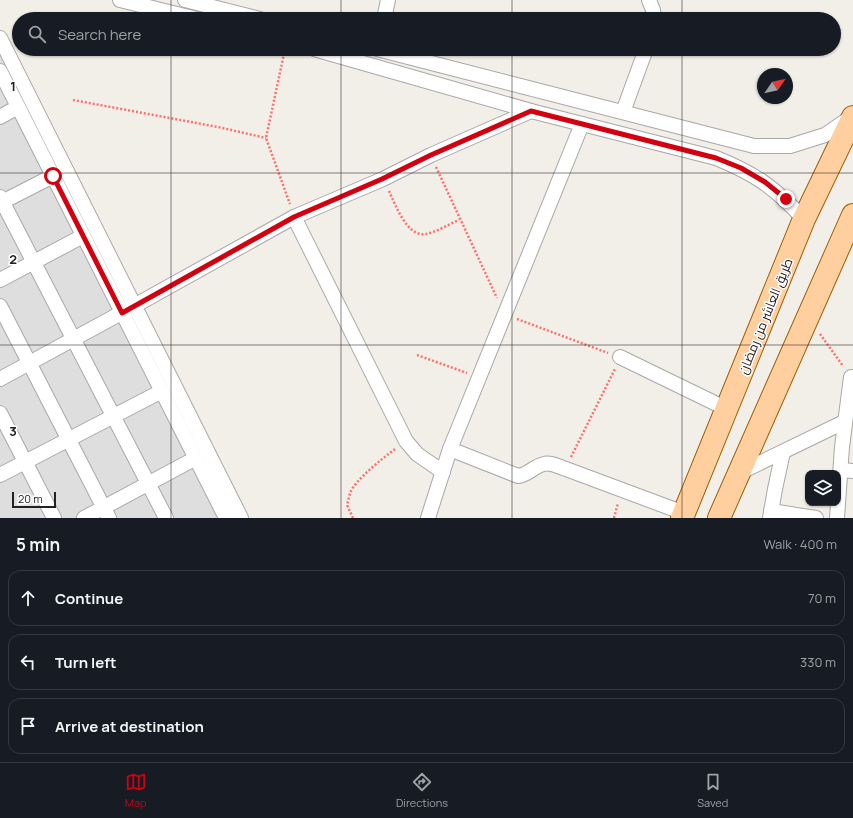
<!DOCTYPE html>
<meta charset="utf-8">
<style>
:root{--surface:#171b24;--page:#242831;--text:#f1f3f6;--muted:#9ea1a6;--line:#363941;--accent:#d30010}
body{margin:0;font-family:Manrope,Cairo,sans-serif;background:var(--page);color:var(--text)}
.controls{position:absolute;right:12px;bottom:12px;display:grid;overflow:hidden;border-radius:8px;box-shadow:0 1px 3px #0004}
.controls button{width:36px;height:36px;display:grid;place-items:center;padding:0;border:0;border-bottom:1px solid var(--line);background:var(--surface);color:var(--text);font:20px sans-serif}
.compass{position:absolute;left:757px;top:68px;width:36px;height:36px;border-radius:50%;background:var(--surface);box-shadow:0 1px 3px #0004;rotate:56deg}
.scale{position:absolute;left:12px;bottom:10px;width:44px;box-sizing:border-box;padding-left:4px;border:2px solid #212121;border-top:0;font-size:11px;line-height:14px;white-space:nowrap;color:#212121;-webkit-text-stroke:3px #fff;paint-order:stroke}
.stop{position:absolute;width:12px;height:12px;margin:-9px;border:3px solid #d30010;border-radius:50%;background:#fff}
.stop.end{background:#d30010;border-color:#fff;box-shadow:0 1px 4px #0008}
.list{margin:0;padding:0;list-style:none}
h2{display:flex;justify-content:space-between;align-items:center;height:52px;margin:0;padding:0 16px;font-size:17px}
h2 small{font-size:13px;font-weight:400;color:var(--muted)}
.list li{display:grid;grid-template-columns:26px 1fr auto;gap:12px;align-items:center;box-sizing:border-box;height:56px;margin:0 8px 8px;padding:0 8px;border:1px solid var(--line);border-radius:12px}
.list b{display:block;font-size:15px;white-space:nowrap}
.list em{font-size:13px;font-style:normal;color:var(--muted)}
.icon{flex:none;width:22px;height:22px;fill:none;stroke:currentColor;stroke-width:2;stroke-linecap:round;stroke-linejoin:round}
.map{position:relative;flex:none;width:853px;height:518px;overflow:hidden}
.search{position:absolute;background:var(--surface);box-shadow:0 1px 3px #0004;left:12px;right:12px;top:12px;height:44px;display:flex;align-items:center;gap:10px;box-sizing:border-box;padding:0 14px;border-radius:22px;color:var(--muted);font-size:15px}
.sheet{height:244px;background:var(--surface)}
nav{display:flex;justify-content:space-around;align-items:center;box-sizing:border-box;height:56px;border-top:1px solid var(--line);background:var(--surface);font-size:11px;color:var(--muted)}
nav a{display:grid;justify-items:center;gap:2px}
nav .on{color:var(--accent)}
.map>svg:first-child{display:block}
.residential{fill:#dfdede}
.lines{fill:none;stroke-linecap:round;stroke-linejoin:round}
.street-casing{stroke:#a8a8a8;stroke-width:16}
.primary-casing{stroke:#9f5e00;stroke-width:24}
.path{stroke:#ff706c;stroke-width:2.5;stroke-dasharray:2 2;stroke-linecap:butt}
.street{stroke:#fff;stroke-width:14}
.primary{stroke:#ffcfa0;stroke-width:22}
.route{stroke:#d30010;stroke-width:5}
.grid{fill:none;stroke:#212121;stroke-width:1;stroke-opacity:0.55}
.labels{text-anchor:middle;stroke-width:3;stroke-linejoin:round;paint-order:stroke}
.street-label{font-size:13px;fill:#212121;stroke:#fff}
.grid-label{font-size:13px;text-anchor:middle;font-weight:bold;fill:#212121;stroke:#fff;stroke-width:3;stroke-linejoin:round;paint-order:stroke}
</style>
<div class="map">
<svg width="853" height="518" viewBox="0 0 853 518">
<rect width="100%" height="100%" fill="#f2eee8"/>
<polygon class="residential" points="0,50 235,518 0,518"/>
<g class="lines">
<defs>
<g id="street">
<polyline points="120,0 197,19"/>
<polyline points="185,0 260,19"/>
<polyline points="649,0 653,10 654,19"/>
<polyline points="384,19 388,0"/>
<polyline points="0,38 241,518"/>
<path d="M314,49L531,111L716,158C756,174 775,188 804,219"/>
<polyline points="377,49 754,146 790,146 825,135 851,117"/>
<polyline points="0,71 226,518"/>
<polyline points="623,112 646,49"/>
<polyline points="0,117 18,107"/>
<polyline points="0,197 166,518"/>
<polyline points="0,203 53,176"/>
<polyline points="294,217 406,441 417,454 443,472"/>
<polyline points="0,280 83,236"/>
<polyline points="0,306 109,518"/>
<polyline points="620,357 727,409"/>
<polyline points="0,379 134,306 294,217 383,179 431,155 531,111"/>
<polyline points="0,413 54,518"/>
<path d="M450,449L518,476C528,475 534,466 544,464C550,462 560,467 566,469L684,513"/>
<polyline points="841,470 853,471"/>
<polyline points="739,473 844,422"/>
<polyline points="0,475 162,391"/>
<polyline points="771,511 816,518"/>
<polyline points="84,518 196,458"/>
<polyline points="428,518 450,449 582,124"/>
<polyline points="770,518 775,489 783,452"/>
<polyline points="837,518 842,447 851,377 853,377"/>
</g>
<g id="primary">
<polyline points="682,518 804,219 853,117"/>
<polyline points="719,518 853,215"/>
</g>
</defs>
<use href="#street" class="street-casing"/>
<use href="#primary" class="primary-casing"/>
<g class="path">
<polyline points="285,49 266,138 290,204"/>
<polyline points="73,100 218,127 266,138"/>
<polyline points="436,167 497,298"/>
<path d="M389,191C395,204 407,237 425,234C435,233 449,224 459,220"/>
<polyline points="517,319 608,353"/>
<polyline points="820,334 843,366"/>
<polyline points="417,355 467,373"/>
<polyline points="571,457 615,369"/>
<path d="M353,518L347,505C348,501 349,497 350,493C356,479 382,459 395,449"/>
<polyline points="614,518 618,503"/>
</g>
<use href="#street" class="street"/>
<use href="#primary" class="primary"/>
</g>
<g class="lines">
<polyline class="route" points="53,176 122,313 294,217 382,179 431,155 531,111 716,158 741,168 765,182 786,199"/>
</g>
<path class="grid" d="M171,0V19M341,0V19M512,0V19M682,0V19M171,49V518M341,49V518M512,49V518M682,49V518M0,173H853M0,345H853"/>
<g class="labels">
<g class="street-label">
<text transform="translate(765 316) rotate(-68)" y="5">طريق العاشر من رمضان</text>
</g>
</g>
<g class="grid-label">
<text x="13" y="91">1</text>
<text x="13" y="264">2</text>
<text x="13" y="436">3</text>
</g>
</svg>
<div class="controls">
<button><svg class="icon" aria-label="layers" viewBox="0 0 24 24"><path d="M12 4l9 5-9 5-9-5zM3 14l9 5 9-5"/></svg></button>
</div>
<svg class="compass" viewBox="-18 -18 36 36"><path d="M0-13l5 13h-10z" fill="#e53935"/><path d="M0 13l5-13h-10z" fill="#9ea1a6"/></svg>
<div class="scale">20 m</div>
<div class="stop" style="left:53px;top:176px"></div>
<div class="stop end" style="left:786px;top:199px"></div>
<div class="search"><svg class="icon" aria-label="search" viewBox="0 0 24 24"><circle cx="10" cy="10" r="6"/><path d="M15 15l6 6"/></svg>Search here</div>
</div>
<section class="sheet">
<h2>5 min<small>Walk · 400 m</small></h2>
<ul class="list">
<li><svg class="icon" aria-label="ahead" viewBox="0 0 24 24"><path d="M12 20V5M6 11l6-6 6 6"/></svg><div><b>Continue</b></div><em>70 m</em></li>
<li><svg class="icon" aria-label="left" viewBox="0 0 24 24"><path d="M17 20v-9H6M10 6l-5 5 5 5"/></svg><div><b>Turn left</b></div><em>330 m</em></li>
<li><svg class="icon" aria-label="arrive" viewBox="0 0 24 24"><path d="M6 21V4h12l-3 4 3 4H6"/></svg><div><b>Arrive at destination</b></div></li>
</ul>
</section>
<nav>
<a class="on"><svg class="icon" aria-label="map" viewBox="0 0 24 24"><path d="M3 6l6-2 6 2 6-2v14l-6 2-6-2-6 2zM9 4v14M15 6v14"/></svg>Map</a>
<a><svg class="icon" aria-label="directions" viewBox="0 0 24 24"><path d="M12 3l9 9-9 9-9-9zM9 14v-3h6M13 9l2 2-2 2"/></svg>Directions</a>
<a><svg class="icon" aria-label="saved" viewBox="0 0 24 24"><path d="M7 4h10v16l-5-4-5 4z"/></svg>Saved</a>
</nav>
